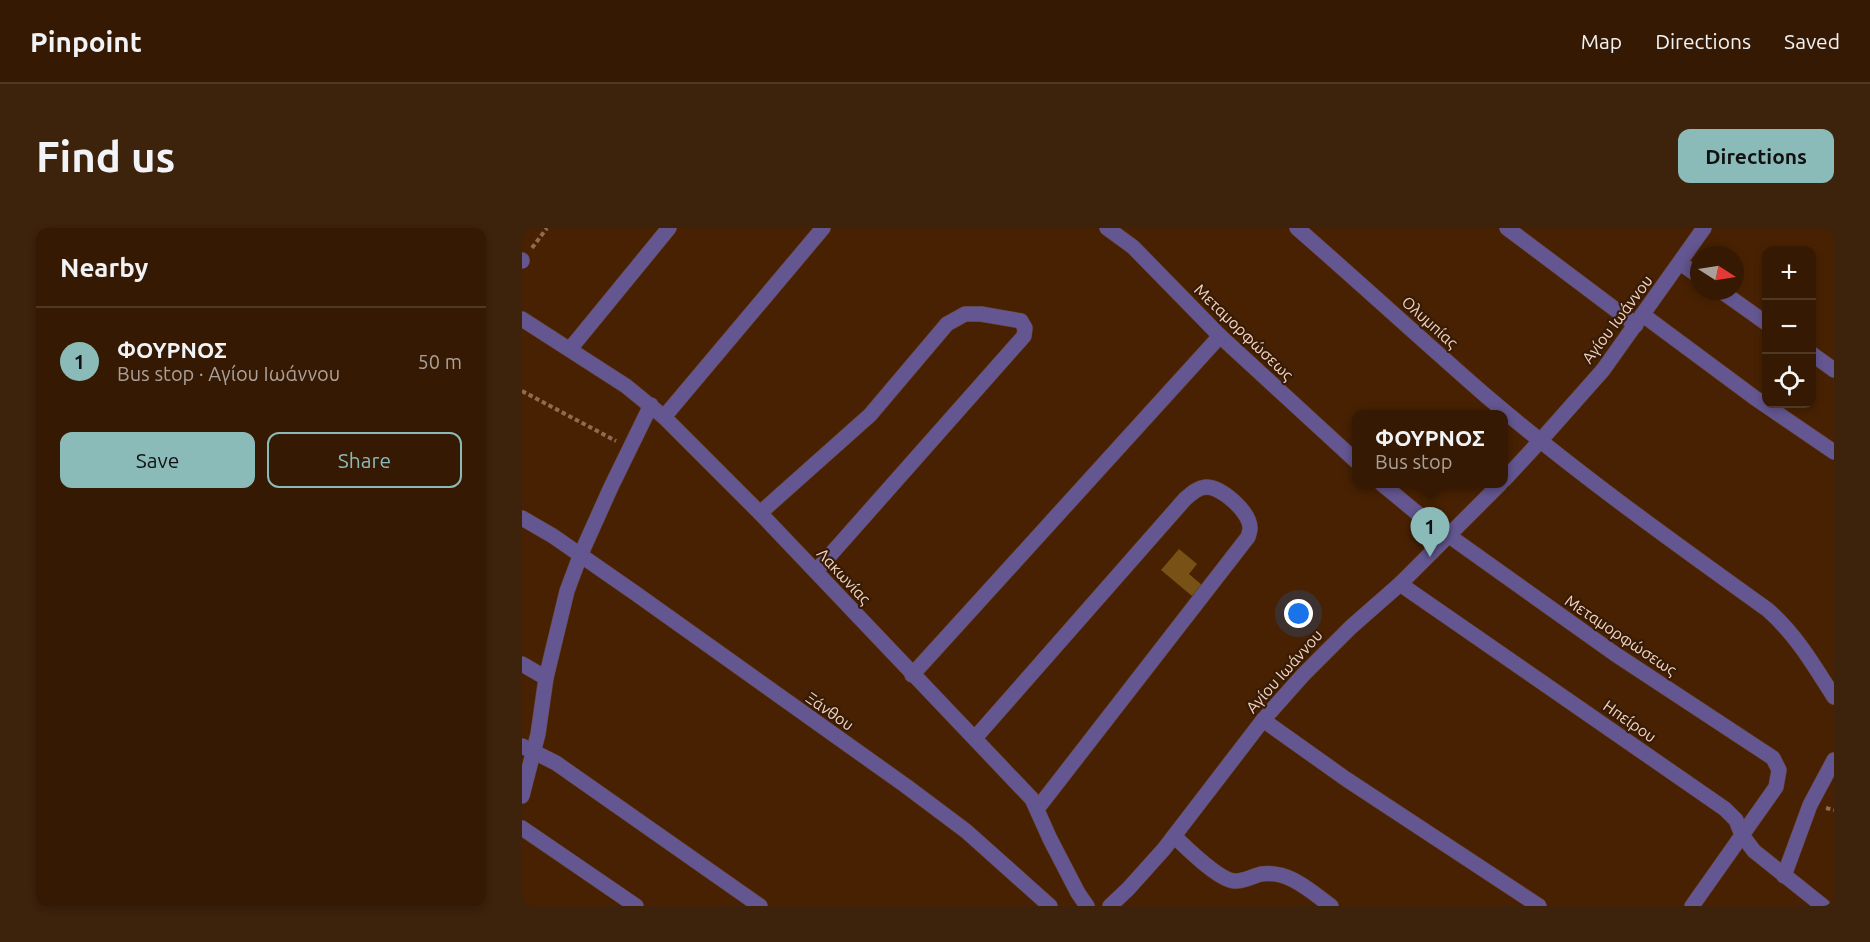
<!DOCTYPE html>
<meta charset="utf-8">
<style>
:root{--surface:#351902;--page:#3d220c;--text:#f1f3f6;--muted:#aaa099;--line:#4f3824;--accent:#8bbbb9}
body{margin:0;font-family:Ubuntu,sans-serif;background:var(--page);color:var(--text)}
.controls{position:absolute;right:18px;top:18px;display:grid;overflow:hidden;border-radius:12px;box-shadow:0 3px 9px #0003}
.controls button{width:54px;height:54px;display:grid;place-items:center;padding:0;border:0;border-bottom:2px solid var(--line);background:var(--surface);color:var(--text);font:30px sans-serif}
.compass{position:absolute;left:1168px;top:18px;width:54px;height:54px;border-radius:50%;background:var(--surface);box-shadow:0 3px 9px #0003;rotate:102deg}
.you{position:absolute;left:777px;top:386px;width:21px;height:21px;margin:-15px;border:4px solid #fff;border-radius:50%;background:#1a73e8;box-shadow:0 0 0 9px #1a73e833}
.badge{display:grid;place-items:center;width:39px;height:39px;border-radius:50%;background:var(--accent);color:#111;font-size:20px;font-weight:700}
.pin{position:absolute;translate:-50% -50px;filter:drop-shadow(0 2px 3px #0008)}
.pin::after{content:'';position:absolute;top:32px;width:21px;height:18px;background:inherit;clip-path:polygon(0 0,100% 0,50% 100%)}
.popup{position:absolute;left:830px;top:182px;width:156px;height:78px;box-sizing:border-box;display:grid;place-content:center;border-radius:12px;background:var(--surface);filter:drop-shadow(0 2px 4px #0005);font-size:20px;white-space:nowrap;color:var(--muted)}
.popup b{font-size:22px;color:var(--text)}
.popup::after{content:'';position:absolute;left:50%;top:100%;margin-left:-12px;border:12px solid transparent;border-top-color:var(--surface)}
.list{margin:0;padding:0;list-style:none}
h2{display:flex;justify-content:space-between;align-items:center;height:78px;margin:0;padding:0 24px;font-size:26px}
h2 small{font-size:20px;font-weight:400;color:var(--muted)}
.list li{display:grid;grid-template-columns:39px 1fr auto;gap:18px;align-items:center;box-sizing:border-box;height:108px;padding:0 24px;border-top:2px solid var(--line)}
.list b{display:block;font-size:22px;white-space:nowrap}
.list p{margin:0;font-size:20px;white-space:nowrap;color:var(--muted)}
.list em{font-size:20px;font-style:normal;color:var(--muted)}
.actions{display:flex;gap:12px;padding:18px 24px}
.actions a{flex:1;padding:14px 0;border:2px solid var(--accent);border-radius:12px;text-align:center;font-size:21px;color:var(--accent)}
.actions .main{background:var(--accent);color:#111}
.icon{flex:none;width:33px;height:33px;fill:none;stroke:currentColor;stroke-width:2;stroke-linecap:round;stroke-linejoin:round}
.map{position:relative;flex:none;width:1312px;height:678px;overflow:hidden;border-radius:12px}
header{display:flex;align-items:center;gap:36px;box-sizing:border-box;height:84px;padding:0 30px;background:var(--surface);border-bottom:2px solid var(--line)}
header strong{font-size:28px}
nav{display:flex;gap:33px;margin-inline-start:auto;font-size:21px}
.intro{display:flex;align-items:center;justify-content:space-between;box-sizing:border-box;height:144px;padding:0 36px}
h1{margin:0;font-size:42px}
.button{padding:15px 27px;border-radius:12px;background:var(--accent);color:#111;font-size:21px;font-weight:700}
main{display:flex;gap:36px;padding:0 36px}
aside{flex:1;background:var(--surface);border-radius:12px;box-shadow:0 3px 9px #0003}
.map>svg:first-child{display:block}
.building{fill:#775116}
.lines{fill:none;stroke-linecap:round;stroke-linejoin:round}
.minor-casing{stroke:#633d20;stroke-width:16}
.path{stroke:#8f6b51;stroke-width:4;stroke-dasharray:4.5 3;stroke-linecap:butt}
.minor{stroke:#645691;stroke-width:15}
.labels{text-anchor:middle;stroke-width:4.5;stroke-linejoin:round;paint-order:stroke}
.street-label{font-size:16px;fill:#f3d3c0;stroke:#361b07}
</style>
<header>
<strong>Pinpoint</strong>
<nav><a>Map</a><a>Directions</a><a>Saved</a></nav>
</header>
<div class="intro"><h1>Find us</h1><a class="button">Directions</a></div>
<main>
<aside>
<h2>Nearby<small></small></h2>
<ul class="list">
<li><span class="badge">1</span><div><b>ΦΟΥΡΝΟΣ</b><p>Bus stop · Αγίου Ιωάννου</p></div><em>50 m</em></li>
</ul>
<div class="actions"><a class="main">Save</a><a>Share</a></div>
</aside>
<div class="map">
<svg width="1312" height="678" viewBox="0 0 1312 678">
<rect width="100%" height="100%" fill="#472102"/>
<polygon class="building" points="657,321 675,336 667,346 680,357 670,368 639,342"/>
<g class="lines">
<defs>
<g id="minor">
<polyline points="585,0 611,19 698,108 834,233"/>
<path d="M775,0C838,55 900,112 963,167C1053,244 1150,313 1246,382C1275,408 1291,436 1312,469"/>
<polyline points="985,0 1114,97"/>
<polyline points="0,32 0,33"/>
<polyline points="1158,35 1177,48"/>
<polyline points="1199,63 1244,95"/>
<polyline points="1121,87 1233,170 1312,224"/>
<polyline points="0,91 104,158 142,189 238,285 510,571 528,611 556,665 565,678"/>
<polyline points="48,121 147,0"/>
<polyline points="1290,126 1312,142"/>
<polyline points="142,189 301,0"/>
<polyline points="982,252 1019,212 1081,142 1182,0"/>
<polyline points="860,256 895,285 1093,426 1251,530 1257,542 1254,559 1170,678"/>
<polyline points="238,285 348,187 425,96 443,86 459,86 499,93 503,100 502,108 294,343"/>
<polyline points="0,290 31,308 113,365 384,558 444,603 528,678"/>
<polyline points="878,356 1203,581 1214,592 1220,607 1232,623 1301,678"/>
<polyline points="0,436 24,450"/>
<polyline points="390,447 698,108"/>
<polyline points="741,492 824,551 1017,678"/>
<path d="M453,510L663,271C670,265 675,260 684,259C700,259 728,284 728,300C728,303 727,306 726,309L515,581"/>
<polyline points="0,518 34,535 238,678"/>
<polyline points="0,568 16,506 24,450 45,363 58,328 89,259 129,177"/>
<polyline points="0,600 114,678"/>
<path d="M652,608C665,620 695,651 712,653C720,654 731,648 739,646C767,642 788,663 809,678"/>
<polyline points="1262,648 1288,577 1312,532"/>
<polyline points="588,678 606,661 642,621 741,492 781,447 829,399 878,356 978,256"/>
</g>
</defs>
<use href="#minor" class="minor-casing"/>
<g class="path">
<polyline points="10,20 25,0"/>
<polyline points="0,163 94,213"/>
<polyline points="1304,580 1312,582"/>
</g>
<use href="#minor" class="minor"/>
</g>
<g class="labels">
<g class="street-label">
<text transform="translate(1095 91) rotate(-53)" y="6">Αγίου Ιωάννου</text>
<text transform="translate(908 94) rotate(42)" y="6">Ολυμπίας</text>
<text transform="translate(722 104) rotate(44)" y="6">Μεταμορφώσεως</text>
<text transform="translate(322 348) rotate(47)" y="6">Λακωνίας</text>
<text transform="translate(1099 407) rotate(34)" y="6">Μεταμορφώσεως</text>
<text transform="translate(762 443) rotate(-48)" y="6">Αγίου Ιωάννου</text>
<text transform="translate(308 483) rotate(35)" y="6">Ξάνθου</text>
<text transform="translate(1108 493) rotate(35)" y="6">Ηπείρου</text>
</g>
</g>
</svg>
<div class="controls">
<button>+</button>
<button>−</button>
<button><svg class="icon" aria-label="locate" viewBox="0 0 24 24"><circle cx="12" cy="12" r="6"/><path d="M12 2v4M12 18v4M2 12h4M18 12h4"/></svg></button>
</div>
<svg class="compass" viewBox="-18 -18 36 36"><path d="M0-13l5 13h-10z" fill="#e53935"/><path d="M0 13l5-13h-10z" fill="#aaa099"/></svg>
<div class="you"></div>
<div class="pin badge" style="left:908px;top:329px">1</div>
<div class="popup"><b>ΦΟΥΡΝΟΣ</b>Bus stop</div>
</div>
</main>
